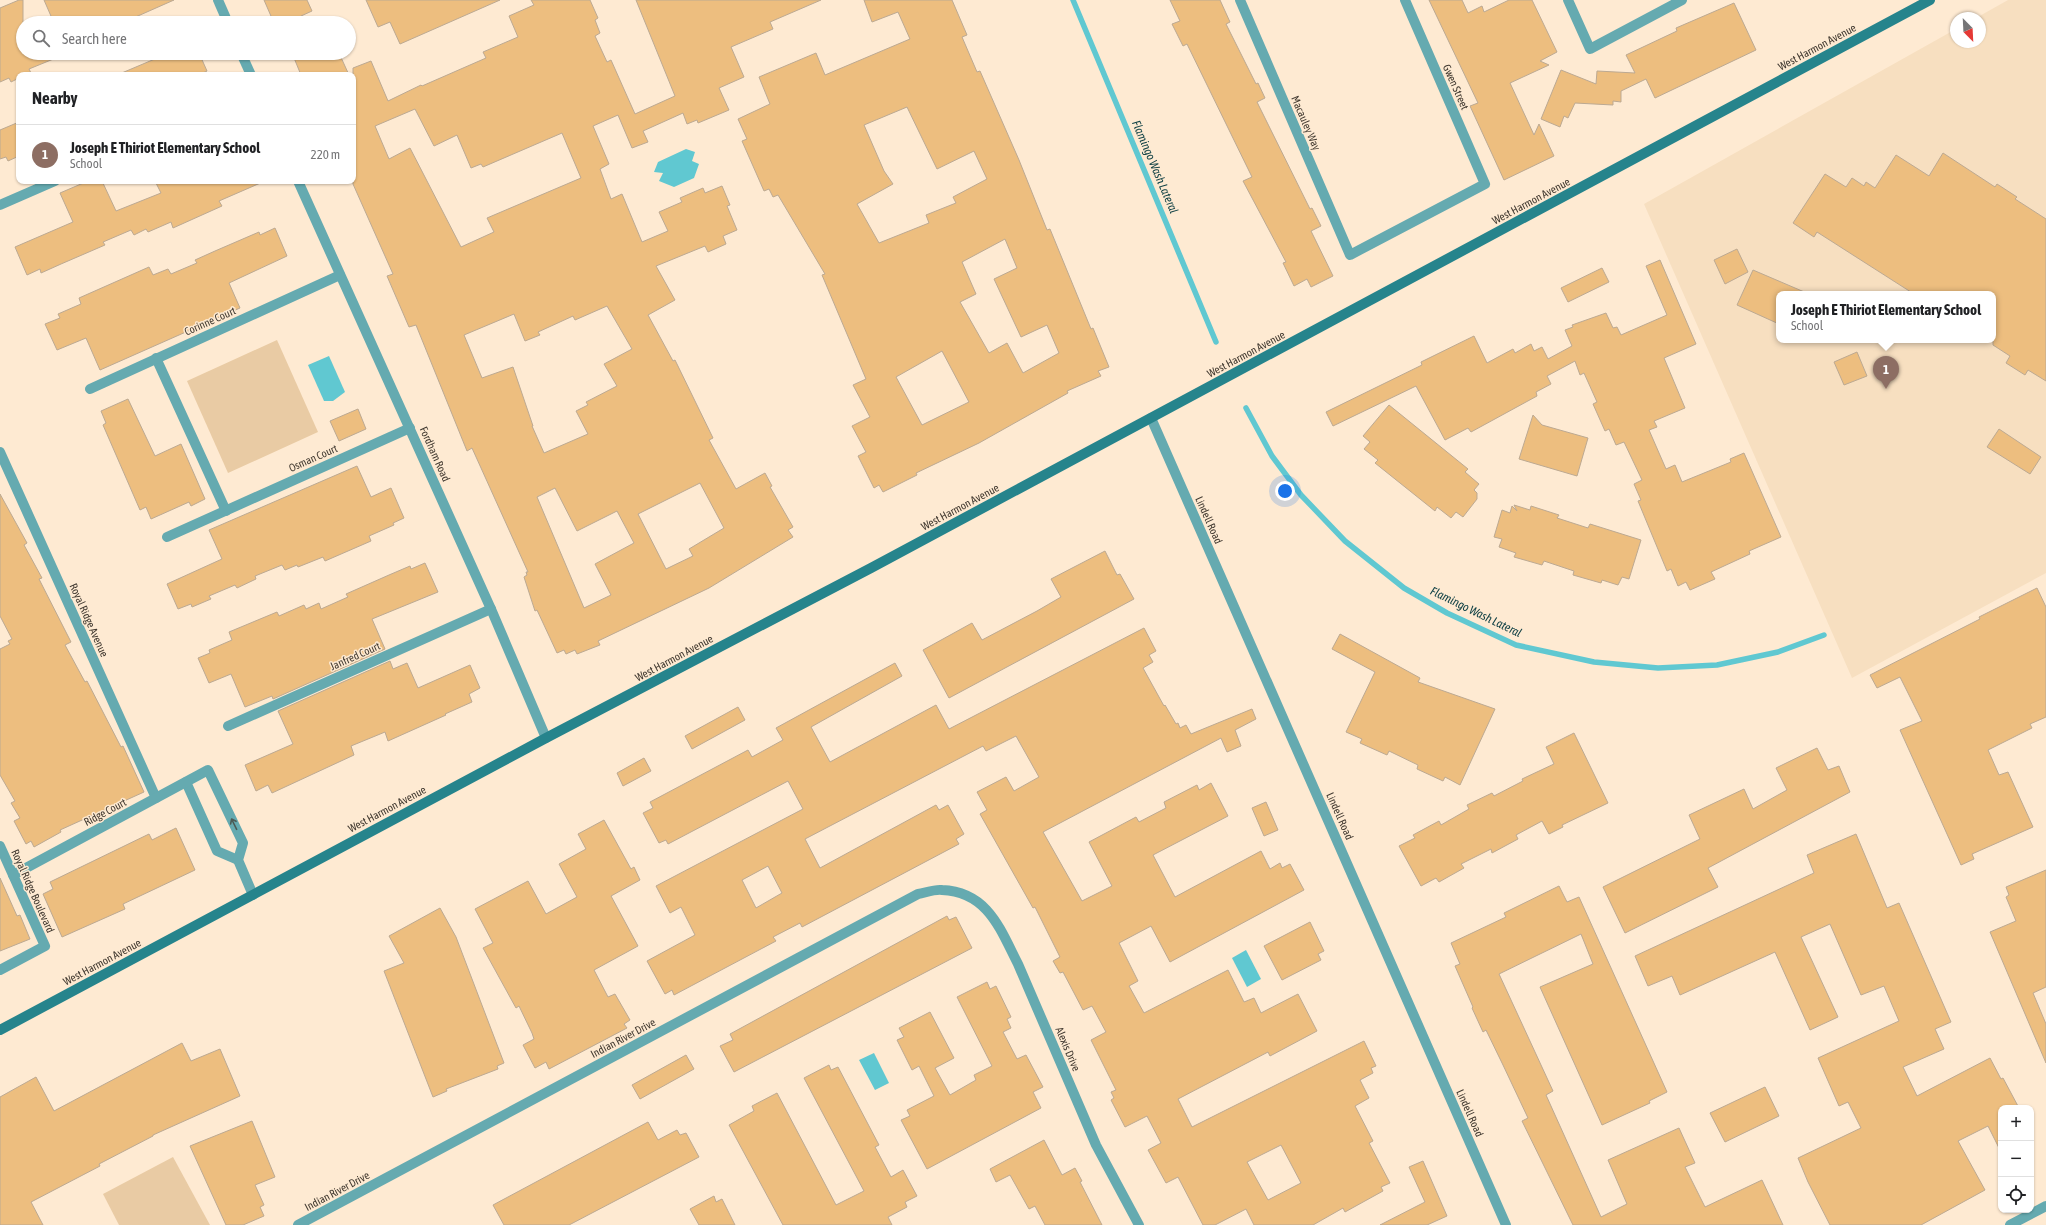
<!DOCTYPE html>
<meta charset="utf-8">
<style>
:root{--surface:#fff;--page:#f6f6f6;--text:#202124;--muted:#757577;--line:#e0e0e0;--accent:#0f766e}
body{margin:0;font-family:"Asap Condensed",sans-serif;background:var(--page);color:var(--text)}
.controls{position:absolute;right:12px;bottom:12px;display:grid;overflow:hidden;border-radius:8px;box-shadow:0 1px 3px #0004}
.controls button{width:36px;height:36px;display:grid;place-items:center;padding:0;border:0;border-bottom:1px solid var(--line);background:var(--surface);color:var(--text);font:20px sans-serif}
.compass{position:absolute;left:1950px;top:12px;width:36px;height:36px;border-radius:50%;background:var(--surface);box-shadow:0 1px 3px #0004;rotate:156deg}
.you{position:absolute;left:1285px;top:491px;width:14px;height:14px;margin:-10px;border:3px solid #fff;border-radius:50%;background:#1a73e8;box-shadow:0 0 0 6px #1a73e833}
.badge{display:grid;place-items:center;width:26px;height:26px;border-radius:50%;background:var(--accent);color:#fff;font-size:13px;font-weight:700}
.pin{position:absolute;translate:-50% -33px;filter:drop-shadow(0 1px 2px #0008)}
.pin::after{content:'';position:absolute;top:21px;width:14px;height:12px;background:inherit;clip-path:polygon(0 0,100% 0,50% 100%)}
.popup{position:absolute;left:1776px;top:291px;width:220px;height:52px;box-sizing:border-box;display:grid;place-content:center;border-radius:8px;background:var(--surface);filter:drop-shadow(0 1px 3px #0005);font-size:13px;white-space:nowrap;color:var(--muted)}
.popup b{font-size:15px;color:var(--text)}
.popup::after{content:'';position:absolute;left:50%;top:100%;margin-left:-8px;border:8px solid transparent;border-top-color:var(--surface)}
.list{margin:0;padding:0;list-style:none}
h2{display:flex;justify-content:space-between;align-items:center;height:52px;margin:0;padding:0 16px;font-size:17px}
h2 small{font-size:13px;font-weight:400;color:var(--muted)}
.list li{display:grid;grid-template-columns:26px 1fr auto;gap:12px;align-items:center;box-sizing:border-box;height:60px;padding:0 16px;border-top:1px solid var(--line)}
.list b{display:block;font-size:15px;white-space:nowrap}
.list p{margin:0;font-size:13px;white-space:nowrap;color:var(--muted)}
.list em{font-size:13px;font-style:normal;color:var(--muted)}
.icon{flex:none;width:22px;height:22px;fill:none;stroke:currentColor;stroke-width:2;stroke-linecap:round;stroke-linejoin:round}
.map{position:relative;flex:none;width:2046px;height:1225px;overflow:hidden}
.search{position:absolute;background:var(--surface);box-shadow:0 1px 3px #0004;left:16px;top:16px;width:340px;height:44px;display:flex;align-items:center;gap:10px;box-sizing:border-box;padding:0 14px;border-radius:22px;color:var(--muted);font-size:15px}
.panel{position:absolute;background:var(--surface);box-shadow:0 1px 3px #0004;left:16px;top:72px;width:340px;height:112px;border-radius:8px}
.map>svg:first-child{display:block}
.built{fill:#f7dfc0;fill-rule:evenodd}
.green{fill:#e9cba4}
.water{fill:#60c8d1}
.lines{fill:none;stroke-linecap:round;stroke-linejoin:round}
.stream{stroke:#60c8d1;stroke-width:5.5}
.building{fill:#edbe7f;stroke:#bca992;fill-rule:evenodd}
.minor{stroke:#65aab0;stroke-width:10}
.tertiary{stroke:#65aab0;stroke-width:10}
.secondary{stroke:#26848c;stroke-width:10}
.oneway{stroke:#4c5b56}
.labels{text-anchor:middle;stroke-width:3;stroke-linejoin:round;paint-order:stroke}
.street-label{font-size:11px;fill:#413930;stroke:#feead2}
.water-label{font-size:12px;font-style:italic;fill:#124246;stroke:#feead2}
</style>
<div class="map">
<svg width="2046" height="1225" viewBox="0 0 2046 1225">
<rect width="100%" height="100%" fill="#feead2"/>
<path class="built" d="M2008,0H2046V573L1852,678L1644,204L1956,29V42H1980V18H1976ZM1779,294H1993V340H1779Z"/>
<g class="green">
<polygon points="277,340 318,432 228,473 187,381"/>
<polygon points="173,1157 210,1225 119,1225 103,1194"/>
</g>
<g class="water">
<polygon points="686,149 695,152 692,161 699,164 694,178 674,187 659,181 663,173 654,172 658,162"/>
<polygon points="329,356 345,392 333,401 324,401 308,365"/>
<polygon points="1246,950 1261,979 1247,987 1232,958"/>
<polygon points="874,1053 889,1083 875,1090 859,1060"/>
</g>
<g class="lines">
<g class="stream">
<polyline points="1073,0 1216,342"/>
<polyline points="1246,408 1272,456 1301,495 1345,541 1404,588 1447,613 1516,645 1594,662 1658,668 1717,665 1778,652 1824,635"/>
</g>
</g>
<g class="building">
<polygon points="19,0 23,0 23,53 68,53 29,69 31,73 19,75 19,78 11,82 9,78 0,82 0,8"/>
<polygon points="44,0 174,0 122,23 54,23"/>
<polygon points="264,0 307,0 312,11 301,16 305,23 274,23"/>
<polygon points="366,0 500,0 400,44 390,22 378,27"/>
<path d="M531,0H590L598,18L595,20L600,33L595,36L607,62L611,60L635,114L675,96L636,0H821L770,22L773,29L731,47L744,77L719,88L729,110L698,123L697,120L687,124L683,113L643,131L648,142L632,148L618,115L593,126L609,164L600,169L611,199L622,194L642,242L668,231L659,212L682,202L680,198L703,188L705,193L722,186L730,205L727,206L737,230L723,236L726,244L708,252L705,246L656,266L675,300L648,315L673,361L675,360L713,438L709,440L736,489L765,473L772,486L770,487L793,527L788,530L793,537L709,588L598,641L600,645L577,654L575,650L566,654L564,650L557,653L537,610L535,611L524,577L527,575L526,572H528L472,448L467,451L416,325L409,327L387,276L393,274L353,184V68L371,61L388,101L421,85L422,86L486,58L483,52L518,37L509,16L534,5ZM415,109L434,146L457,135L471,168L481,164L483,167L562,133L581,178L487,218L494,232L461,247L410,148L389,159L375,126ZM607,306L632,349L604,364L617,386L586,402L588,405L576,411L588,434L544,453L532,426H533L513,367L482,378L464,335L514,314L525,341L540,335L538,332L573,316L575,320ZM700,483L724,528L689,549L693,556L666,569L638,514ZM555,488L577,531L617,511L634,543L595,564L611,595L584,608L537,497Z"/>
<path d="M864,0H952L967,35L962,37L977,72L980,71L1019,160L1047,230L1050,229L1091,329L1093,328L1109,367L1098,371L1101,376L1067,391L1068,393L979,443L916,473L917,475L883,492L879,485L874,488L858,456L866,452L852,426L870,417L853,385L866,379L822,275L825,274L778,195L773,197L769,189L764,191L742,141L747,139L738,119L770,104L759,77L816,53L825,75L910,39L898,12L872,22ZM907,107L937,169L974,151L987,179L953,197L956,203L926,215L929,223L879,243L857,204L893,184L884,171L864,125ZM1005,239L1017,268L994,279L1021,337L1047,325L1059,353L1023,373L1007,343L989,353L960,302L976,294L962,262ZM942,351L969,402L922,425L896,377Z"/>
<polygon points="1170,0 1220,0 1230,22 1226,24 1256,84 1258,83 1265,98 1257,102 1310,209 1312,208 1321,226 1311,231 1333,276 1311,287 1307,279 1294,286 1283,263 1286,262 1243,181 1252,177 1187,44 1183,46 1172,24 1180,21"/>
<polygon points="1429,0 1462,0 1468,13 1482,6 1484,12 1509,0 1532,0 1557,52 1540,61 1549,65 1510,83 1534,135 1539,124 1554,156 1504,180 1470,106 1478,103"/>
<polygon points="1734,3 1756,50 1655,98 1646,79 1621,91 1621,102 1613,101 1613,105 1575,103 1568,118 1564,116 1560,127 1541,119 1561,70 1596,84 1597,71 1635,73 1626,55 1677,31 1676,28"/>
<polygon points="169,53 199,53 207,71 199,75 117,75"/>
<polygon points="292,53 339,53 349,75 301,75"/>
<polygon points="19,122 19,156 8,161 6,157 0,159 0,130"/>
<polygon points="1943,153 1995,187 1997,184 2017,197 2015,199 2046,219 2046,381 2028,370 2025,375 2006,363 2010,356 1993,345 1993,294 1914,294 1817,232 1814,237 1793,223 1825,174 1846,187 1852,178 1864,186 1866,182 1875,188 1896,155 1929,176"/>
<polygon points="88,181 102,181 116,211 161,193 155,181 265,181 219,201 222,206 173,228 171,222 148,232 146,229 134,235 131,230 103,242 105,245 61,264 41,273 40,269 27,275 15,247 73,222 60,193"/>
<polygon points="275,228 287,256 229,283 240,308 100,370 86,338 57,350 45,324 60,318 58,314 81,304 79,298 149,267 153,275 168,269 171,274 197,263 195,260 215,251 259,232 260,235"/>
<polygon points="1737,249 1748,272 1725,284 1714,260"/>
<polygon points="1660,260 1696,344 1664,358 1685,408 1654,421 1657,427 1649,430 1666,469 1675,465 1682,482 1731,462 1730,459 1744,453 1781,537 1749,551 1750,554 1711,572 1715,579 1690,590 1686,582 1678,586 1671,569 1667,571 1638,501 1641,500 1634,484 1642,480 1624,442 1616,445 1609,429 1605,431 1593,404 1597,402 1584,373 1580,375 1575,361 1547,376 1551,384 1536,392 1537,396 1471,432 1468,428 1445,440 1416,386 1333,426 1326,412 1422,365 1421,362 1474,336 1487,363 1513,349 1515,353 1531,344 1534,351 1542,347 1548,359 1572,346 1565,330 1573,327 1572,325 1606,313 1613,328 1617,327 1621,335 1667,315 1646,266"/>
<polygon points="1602,268 1609,282 1568,302 1561,288"/>
<polygon points="1753,270 1809,294 1779,294 1779,324 1737,305"/>
<polygon points="1857,352 1867,376 1844,385 1834,362"/>
<polygon points="128,399 155,456 181,444 205,499 191,506 189,502 151,519 146,507 140,510 103,425 106,423 101,411"/>
<polygon points="1389,405 1468,469 1465,472 1479,484 1474,490 1477,493 1477,499 1463,517 1456,512 1451,518 1437,507 1435,511 1375,463 1378,460 1364,449 1370,442 1363,436"/>
<polygon points="358,409 366,429 339,441 330,421"/>
<polygon points="1533,415 1542,425 1588,438 1577,476 1519,459"/>
<polygon points="1999,429 2041,457 2030,474 1987,447"/>
<polygon points="357,466 371,497 391,488 404,518 393,523 394,525 369,536 371,541 325,561 323,557 298,567 297,565 285,570 282,565 255,576 256,579 237,588 235,585 209,596 211,599 192,607 191,604 178,609 167,584 222,559 209,530"/>
<polygon points="0,494 27,543 24,545 42,578 39,579 71,642 65,645 85,682 87,681 121,747 123,746 144,792 60,830 61,832 34,847 31,841 26,844 14,821 20,818 11,803 15,801 0,775 0,649 10,644 8,641 12,639 0,616"/>
<polygon points="1514,505 1530,510 1531,506 1559,515 1557,518 1588,528 1590,524 1641,540 1629,579 1622,577 1618,585 1602,580 1601,583 1573,575 1574,571 1544,561 1542,565 1514,557 1516,553 1499,547 1502,539 1494,537 1502,510 1510,513 1512,506 1517,511"/>
<polygon points="1105,551 1117,575 1120,574 1134,599 949,698 923,650 972,623 982,640 1037,611 1061,597 1051,579"/>
<polygon points="425,563 438,592 372,619 385,649 273,699 272,696 245,707 231,674 209,683 198,658 210,653 209,650 232,640 229,632 277,612 279,616 304,605 306,609 319,603 321,609 348,597 346,594 389,575 410,566 411,569"/>
<polygon points="2037,588 2046,607 2046,717 2030,724 2032,728 1988,750 1999,775 2008,772 2033,827 1972,854 1974,859 1961,865 1900,730 1922,721 1900,677 1877,688 1870,675 1980,619 1979,617"/>
<path d="M1144,628L1156,651L1149,655L1153,662L1143,668L1164,706L1165,705L1176,724L1178,723L1180,728L1186,725L1191,734L1252,709L1256,719L1235,730L1241,746L1227,752L1221,738L1043,832L1082,901L1112,886L1089,842L1136,817L1139,822L1166,808L1164,802L1197,785L1199,790L1211,783L1228,816L1153,855L1175,897L1261,851L1270,869L1280,863L1282,868L1290,864L1304,890L1170,962L1151,926L1119,943L1138,981L1129,986L1144,1013L1228,970L1244,1002L1254,998L1261,1013L1298,994L1317,1031L1270,1056L1268,1052L1178,1099L1192,1127L1364,1041L1376,1066L1371,1068L1373,1073L1360,1080L1369,1098L1355,1106L1373,1141L1369,1143L1390,1183L1381,1187L1383,1191L1345,1212L1343,1208L1313,1225H1254L1246,1209L1215,1225H1203L1178,1177L1166,1183L1148,1150L1161,1143L1147,1116L1125,1127L1111,1100L1114,1098L1111,1092L1116,1090L1091,1040L1106,1032L1092,1006L1083,1010L1063,972L1060,973L1053,961L1060,957L1035,907L1033,908L980,814L987,810L977,792L1006,777L1014,791L1039,777L1016,736L986,751L983,746L805,839L820,868L936,805L939,810L948,805L964,834L956,839L959,844L802,927L800,923L773,937L776,941L674,995L672,990L665,994L647,961L695,935L681,907L670,913L656,886L803,809L788,781L668,844L666,840L659,843L643,813L653,808L650,802L748,750L752,757L783,740L776,728L895,663L902,676L811,727L830,762L936,705L949,729ZM768,866L782,893L756,908L742,880ZM1281,1145L1301,1183L1268,1200L1247,1162Z"/>
<polygon points="1340,634 1420,678 1418,682 1495,709 1460,785 1445,777 1443,781 1417,769 1418,765 1389,751 1387,755 1360,743 1362,739 1346,732 1375,672 1332,649"/>
<polygon points="390,661 393,669 407,663 418,688 470,665 480,688 469,694 472,702 445,714 446,715 388,741 385,732 351,746 354,755 272,793 268,785 256,791 245,765 293,744 278,711"/>
<polygon points="738,707 745,720 692,749 685,736"/>
<polygon points="1574,733 1608,803 1562,825 1563,827 1549,834 1542,821 1516,835 1518,839 1492,853 1491,849 1461,864 1464,868 1439,882 1436,878 1421,886 1399,846 1415,838 1413,835 1439,821 1441,825 1469,809 1467,805 1492,793 1494,796 1523,781 1522,779 1554,764 1546,747"/>
<polygon points="1817,748 1828,770 1839,766 1850,792 1708,868 1718,887 1625,933 1603,887 1700,839 1689,815 1744,789 1753,809 1787,790 1776,768"/>
<polygon points="644,758 651,771 623,786 617,773"/>
<polygon points="1266,802 1278,830 1264,836 1252,808"/>
<polygon points="604,820 631,869 634,867 640,880 611,896 638,946 594,970 608,997 615,994 630,1020 624,1024 627,1028 549,1069 546,1062 535,1068 523,1045 534,1039 532,1033 519,1006 516,1008 483,948 493,943 475,909 528,881 546,914 577,897 559,864 586,849 578,834"/>
<polygon points="176,828 195,870 123,904 125,909 62,937 43,894 53,889 50,882 149,834 152,840"/>
<polygon points="1856,834 1887,908 1899,903 1951,1022 1935,1029 1944,1049 1903,1067 1917,1096 1990,1058 2001,1079 2003,1078 2019,1108 2001,1108 2001,1152 1988,1126 1958,1141 1985,1190 1921,1225 1830,1225 1808,1182 1798,1158 1861,1128 1848,1102 1839,1106 1818,1058 1899,1021 1884,986 1861,995 1830,924 1801,937 1838,1017 1810,1030 1775,952 1680,995 1672,976 1648,986 1635,956 1814,873 1807,855"/>
<polygon points="2046,870 2046,987 2033,993 2046,1024 2046,1063 1990,932 2016,921 2006,897 2009,895 2006,887"/>
<polygon points="0,878 17,916 20,915 30,939 0,951"/>
<polygon points="1559,886 1567,902 1579,897 1667,1092 1649,1101 1650,1103 1602,1125 1540,987 1593,964 1581,934 1499,974 1553,1091 1546,1095 1601,1217 1627,1204 1608,1160 1679,1128 1695,1163 1685,1167 1705,1207 1762,1180 1783,1225 1573,1225 1522,1121 1528,1118 1503,1065 1486,1030 1483,1032 1472,1008 1473,1007 1455,966 1460,964 1451,943 1506,917 1504,913"/>
<polygon points="440,908 456,937 504,1063 497,1066 498,1069 446,1089 447,1091 433,1097 384,971 404,963 389,936"/>
<polygon points="947,916 949,920 956,917 972,948 734,1072 720,1046 733,1040 730,1034"/>
<polygon points="1310,922 1324,951 1318,954 1321,960 1282,980 1264,946"/>
<polygon points="987,982 990,989 996,986 1011,1017 1007,1019 1011,1028 1003,1032 1017,1059 1026,1055 1043,1087 1033,1092 1041,1108 927,1169 901,1120 910,1116 907,1110 934,1096 919,1066 912,1070 897,1040 904,1037 899,1028 930,1012 954,1058 935,1068 950,1095 976,1080 974,1075 992,1066 957,997"/>
<polygon points="182,1043 191,1061 220,1049 240,1096 153,1135 153,1136 99,1164 100,1166 31,1202 43,1225 0,1225 0,1097 36,1077 54,1111"/>
<polygon points="686,1055 694,1069 640,1099 632,1085"/>
<polygon points="829,1065 831,1070 838,1067 879,1145 875,1147 891,1177 903,1170 917,1196 905,1202 907,1207 888,1217 892,1225 783,1225 729,1125 754,1111 752,1106 777,1093 836,1205 864,1191 804,1078"/>
<polygon points="1765,1087 1779,1116 1725,1142 1710,1113"/>
<polygon points="252,1121 275,1177 255,1185 264,1205 260,1207 264,1216 243,1225 226,1225 190,1146"/>
<polygon points="648,1122 658,1140 677,1130 680,1135 686,1133 699,1157 569,1225 504,1225 493,1205"/>
<polygon points="1044,1140 1062,1175 1075,1168 1082,1181 1080,1182 1102,1225 1045,1225 1035,1206 1029,1209 1010,1175 996,1182 990,1169"/>
<polygon points="1423,1161 1447,1216 1427,1225 1380,1225 1425,1202 1409,1167"/>
<polygon points="714,1196 716,1202 722,1199 735,1225 699,1225 690,1209"/>
</g>
<g class="lines">
<g class="minor">
<polyline points="218,0 228,23"/>
<polyline points="1240,0 1350,255 1485,184 1405,0"/>
<polyline points="1568,0 1590,49 1682,0"/>
<polyline points="241,53 251,75"/>
<polyline points="298,181 491,609 546,738"/>
<polyline points="0,205 55,181"/>
<polyline points="156,358 226,511"/>
<polyline points="90,389 340,275"/>
<polyline points="0,452 156,798"/>
<polyline points="167,537 410,428"/>
<polyline points="228,726 491,609"/>
<polyline points="186,782 217,851 238,860"/>
<polyline points="0,846 45,946 0,970"/>
<polyline points="13,875 208,770 243,843 238,860 253,895"/>
<path d="M298,1225L918,894C925,893 934,889 942,890C988,892 1000,929 1018,964L1096,1145L1139,1225"/>
</g>
<g class="tertiary">
<polyline points="1151,418 1506,1225"/>
<polyline points="2010,1225 2046,1206"/>
</g>
<polyline class="secondary" points="0,1030 546,738 871,568 1930,0"/>
</g>
<defs><path id="oneway-shaft" d="M-6 0H5M1.5-3L5.5 0L1.5 3" fill="none" stroke-width="1.6" stroke-linecap="round" stroke-linejoin="round"/></defs>
<use class="oneway" href="#oneway-shaft" transform="translate(234 824) rotate(-116)"/>
<g class="labels">
<g class="street-label">
<text transform="translate(1817 47) rotate(-28)" y="4">West Harmon Avenue</text>
<text transform="translate(1456 87) rotate(66)" y="4">Gwen Street</text>
<text transform="translate(1306 123) rotate(67)" y="4">Macauley Way</text>
<text transform="translate(1531 201) rotate(-28)" y="4">West Harmon Avenue</text>
<text transform="translate(210 321) rotate(-24)" y="4">Corinne Court</text>
<text transform="translate(1246 354) rotate(-28)" y="4">West Harmon Avenue</text>
<text transform="translate(435 454) rotate(66)" y="4">Fordham Road</text>
<text transform="translate(313 458) rotate(-24)" y="4">Osman Court</text>
<text transform="translate(960 507) rotate(-28)" y="4">West Harmon Avenue</text>
<text transform="translate(1209 520) rotate(66)" y="4">Lindell Road</text>
<text transform="translate(89 620) rotate(66)" y="4">Royal Ridge Avenue</text>
<text transform="translate(355 656) rotate(-24)" y="4">Janfred Court</text>
<text transform="translate(674 658) rotate(-28)" y="4">West Harmon Avenue</text>
<text transform="translate(387 809) rotate(-28)" y="4">West Harmon Avenue</text>
<text transform="translate(105 812) rotate(-28)" y="4">Ridge Court</text>
<text transform="translate(1340 816) rotate(66)" y="4">Lindell Road</text>
<text transform="translate(33 891) rotate(66)" y="4">Royal Ridge Boulevard</text>
<text transform="translate(102 962) rotate(-28)" y="4">West Harmon Avenue</text>
<text transform="translate(623 1038) rotate(-28)" y="4">Indian River Drive</text>
<text transform="translate(1068 1049) rotate(67)" y="4">Alexis Drive</text>
<text transform="translate(1470 1113) rotate(66)" y="4">Lindell Road</text>
<text transform="translate(337 1191) rotate(-28)" y="4">Indian River Drive</text>
</g>
<g class="water-label">
<text transform="translate(1155 167) rotate(67)" y="4">Flamingo Wash Lateral</text>
<text transform="translate(1476 612) rotate(26)" y="4">Flamingo Wash Lateral</text>
</g>
</g>
</svg>
<div class="controls">
<button>+</button>
<button>−</button>
<button><svg class="icon" aria-label="locate" viewBox="0 0 24 24"><circle cx="12" cy="12" r="6"/><path d="M12 2v4M12 18v4M2 12h4M18 12h4"/></svg></button>
</div>
<svg class="compass" viewBox="-18 -18 36 36"><path d="M0-13l5 13h-10z" fill="#e53935"/><path d="M0 13l5-13h-10z" fill="#757577"/></svg>
<div class="you"></div>
<div class="pin badge" style="left:1886px;top:389px;background:#8d6e63">1</div>
<div class="popup"><b>Joseph E Thiriot Elementary School</b>School</div>
<div class="search"><svg class="icon" aria-label="search" viewBox="0 0 24 24"><circle cx="10" cy="10" r="6"/><path d="M15 15l6 6"/></svg>Search here</div>
<section class="panel">
<h2>Nearby<small></small></h2>
<ul class="list">
<li><span class="badge" style="background:#8d6e63">1</span><div><b>Joseph E Thiriot Elementary School</b><p>School</p></div><em>220 m</em></li>
</ul>
</section>
</div>
